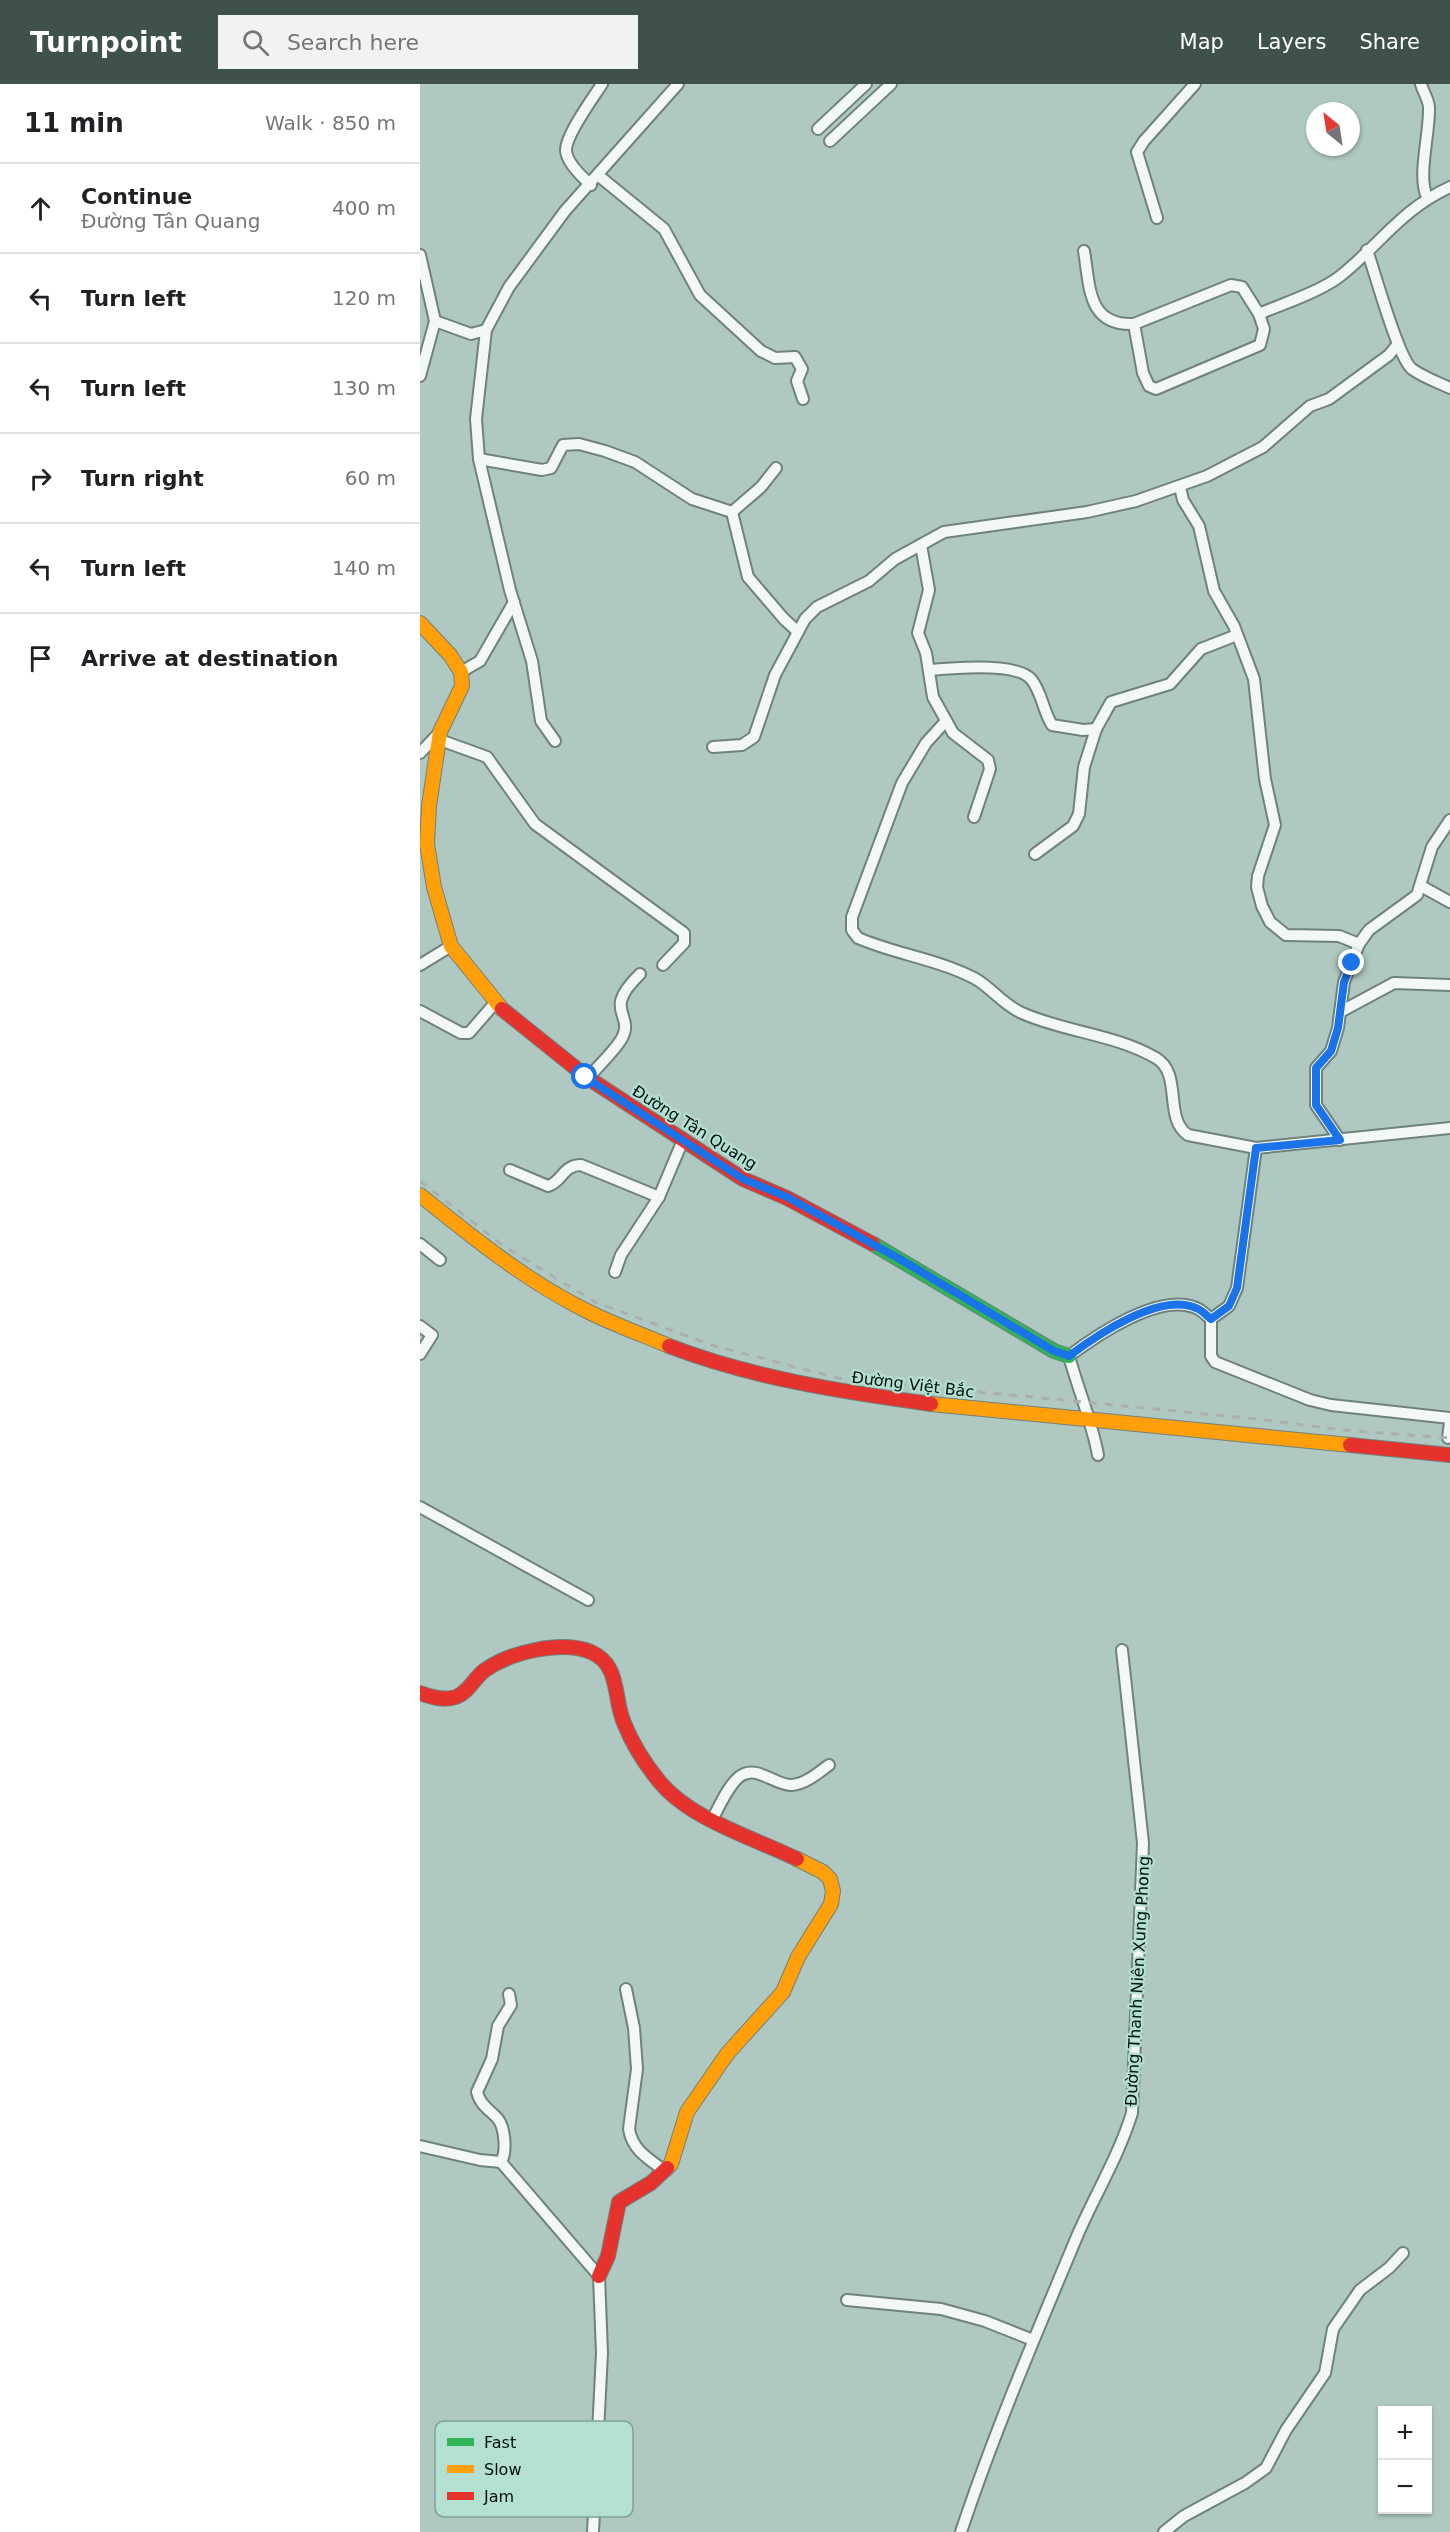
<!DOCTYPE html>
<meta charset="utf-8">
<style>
:root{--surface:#fff;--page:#f2f2f2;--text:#202124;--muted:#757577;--line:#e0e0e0;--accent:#3f514c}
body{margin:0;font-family:"DejaVu Sans",sans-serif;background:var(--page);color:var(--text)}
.controls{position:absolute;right:18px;bottom:18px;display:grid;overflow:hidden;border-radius:0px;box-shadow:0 2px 4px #0004}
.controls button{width:54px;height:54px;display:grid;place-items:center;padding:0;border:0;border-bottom:2px solid var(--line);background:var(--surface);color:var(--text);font:30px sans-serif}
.compass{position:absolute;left:886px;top:18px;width:54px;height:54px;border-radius:50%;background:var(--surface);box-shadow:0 2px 4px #0004;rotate:330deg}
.stop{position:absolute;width:18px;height:18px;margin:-14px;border:4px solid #1a73e8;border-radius:50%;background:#fff}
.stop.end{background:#1a73e8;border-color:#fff;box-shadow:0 2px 6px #0008}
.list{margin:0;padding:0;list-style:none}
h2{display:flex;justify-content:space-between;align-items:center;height:78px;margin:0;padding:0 24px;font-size:26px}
h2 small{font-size:20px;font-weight:400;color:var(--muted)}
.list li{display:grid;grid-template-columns:39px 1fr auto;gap:18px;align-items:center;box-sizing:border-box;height:90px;padding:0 24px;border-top:2px solid var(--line)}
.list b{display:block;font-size:22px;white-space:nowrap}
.list p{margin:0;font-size:20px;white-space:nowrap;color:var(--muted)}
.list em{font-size:20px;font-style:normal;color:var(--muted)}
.icon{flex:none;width:33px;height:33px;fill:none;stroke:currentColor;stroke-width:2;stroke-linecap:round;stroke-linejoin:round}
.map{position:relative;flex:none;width:1030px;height:2448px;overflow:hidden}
header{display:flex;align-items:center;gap:36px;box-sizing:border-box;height:84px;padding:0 30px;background:var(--accent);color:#fff}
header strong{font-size:28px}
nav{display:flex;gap:33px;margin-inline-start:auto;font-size:21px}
.search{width:420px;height:54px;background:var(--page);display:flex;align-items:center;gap:15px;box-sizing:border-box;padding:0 21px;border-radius:0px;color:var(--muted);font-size:22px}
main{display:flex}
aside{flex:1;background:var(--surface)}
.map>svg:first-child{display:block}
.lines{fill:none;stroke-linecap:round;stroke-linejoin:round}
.street-casing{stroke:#6f827d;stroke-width:14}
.fast-casing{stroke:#6f827d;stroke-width:16}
.slow-casing{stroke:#6f827d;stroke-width:16}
.jam-casing{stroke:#6f827d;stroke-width:16}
.street{stroke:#f3f7f6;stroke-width:10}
.fast{stroke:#30b455;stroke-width:14}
.slow{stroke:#ff9f0a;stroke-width:14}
.jam{stroke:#e5322d;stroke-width:14}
.rail{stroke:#abb0af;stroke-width:3;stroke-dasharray:8 8;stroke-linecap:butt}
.route{stroke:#1a73e8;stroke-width:8}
.labels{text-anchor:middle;stroke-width:4.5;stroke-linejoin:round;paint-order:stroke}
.street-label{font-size:16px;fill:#02110d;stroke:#b3e0d3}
.key{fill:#b3e0d3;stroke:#7ea298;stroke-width:1.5}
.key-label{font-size:16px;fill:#02110d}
</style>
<header>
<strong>Turnpoint</strong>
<div class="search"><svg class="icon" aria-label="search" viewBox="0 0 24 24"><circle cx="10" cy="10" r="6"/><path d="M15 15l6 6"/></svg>Search here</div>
<nav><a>Map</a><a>Layers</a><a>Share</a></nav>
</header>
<main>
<aside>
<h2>11 min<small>Walk · 850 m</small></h2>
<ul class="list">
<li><svg class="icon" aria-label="ahead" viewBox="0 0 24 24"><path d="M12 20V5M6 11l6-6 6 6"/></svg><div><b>Continue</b><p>Đường Tân Quang</p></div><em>400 m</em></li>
<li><svg class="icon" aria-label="left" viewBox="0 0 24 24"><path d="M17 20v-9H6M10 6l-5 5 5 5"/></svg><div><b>Turn left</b></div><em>120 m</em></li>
<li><svg class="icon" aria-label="left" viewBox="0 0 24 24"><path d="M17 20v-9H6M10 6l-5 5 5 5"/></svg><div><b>Turn left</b></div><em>130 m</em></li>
<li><svg class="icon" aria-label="right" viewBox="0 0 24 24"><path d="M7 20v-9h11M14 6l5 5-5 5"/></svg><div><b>Turn right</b></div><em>60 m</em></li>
<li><svg class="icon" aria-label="left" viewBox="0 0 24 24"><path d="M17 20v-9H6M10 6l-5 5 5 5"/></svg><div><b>Turn left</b></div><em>140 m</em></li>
<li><svg class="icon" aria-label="arrive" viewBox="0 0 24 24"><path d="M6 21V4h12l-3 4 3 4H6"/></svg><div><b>Arrive at destination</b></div></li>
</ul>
</aside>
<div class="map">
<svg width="1030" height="2448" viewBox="0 0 1030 2448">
<rect width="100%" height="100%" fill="#b0c8c2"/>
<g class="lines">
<defs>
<g id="street">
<path d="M1001,0C1003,8 1008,14 1009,23C1010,49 997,92 1007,113"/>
<polyline points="398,45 446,0"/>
<polyline points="410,57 471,0"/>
<polyline points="179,92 244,145 280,211 341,267 355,274 375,273 382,285 377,297 383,315"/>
<path d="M171,101C162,93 147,79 146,67C145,52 173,14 182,0"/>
<polyline points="737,134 717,68 724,57 775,0"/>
<path d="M947,166C955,189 978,274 992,285C1003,293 1017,298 1030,304"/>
<path d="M664,167C670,202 667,242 714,240L811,201L822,203L839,230C862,220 899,208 919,193C960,161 980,126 1030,103"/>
<polyline points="0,171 15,237 0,292"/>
<polyline points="15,237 51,250 66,246 89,203 145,127 258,0"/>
<polyline points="714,240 723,289 729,302 736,305 840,261 844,245 839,230"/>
<polyline points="66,246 56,335 59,375 90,506 112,577 121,637 135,657"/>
<polyline points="59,375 122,386 131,384 143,361 159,360 185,367 215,378 272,415 312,428 341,403 356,384"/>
<polyline points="760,403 763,416 779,442 794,507 814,542 834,595 845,695 855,741 838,792 837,803 842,822 850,838 866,851 919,852 939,860"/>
<polyline points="312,428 328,493 364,535 377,547"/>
<polyline points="501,461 509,506 498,549 506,569 513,613 533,649 568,676 570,685 554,733"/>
<path d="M510,586C531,584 596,578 611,595C622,608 623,627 632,641L663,646L676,645"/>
<polyline points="41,588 60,577 94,518"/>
<path d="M526,637L506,659L482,699L432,833V846L438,854C475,870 517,875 554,894C571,903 583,921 602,929C644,948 695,950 736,974C763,990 743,1034 768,1051L836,1064"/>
<polyline points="20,656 67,673 115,740 264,849 264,859 243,881"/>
<polyline points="293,663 322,661 334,653 355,591 385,535 397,523 449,497 475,475 524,448 667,428 716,417 787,392 843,363 890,322 909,315 969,271 977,261"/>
<polyline points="0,669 20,648"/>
<polyline points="615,770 653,742 659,730 664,683 676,645 691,618 750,600 781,565 817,551"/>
<polyline points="1001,802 1030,818"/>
<polyline points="0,881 31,862"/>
<polyline points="0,927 41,949 49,949 75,919"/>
<polyline points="920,928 974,899 1030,901"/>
<path d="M168,994C178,982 194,968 202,954C215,929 181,928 220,890"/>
<polyline points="920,1056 896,1021 896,984 911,967 918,944 924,898 939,860 949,846 997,811 1012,763 1030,736"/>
<path d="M90,1086L128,1102C142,1098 143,1081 161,1081L239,1113"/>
<polyline points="0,1160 20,1176"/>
<polyline points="195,1188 201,1171 239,1113 263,1056"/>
<polyline points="791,1235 791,1272 795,1278 890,1316 911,1321 1030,1334"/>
<polyline points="0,1242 12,1251 0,1270"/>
<polyline points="1028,1354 1030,1338"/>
<path d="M678,1371C672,1338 658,1305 649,1272C677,1251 740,1208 776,1224C782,1226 787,1232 791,1235L809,1222L817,1204L836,1064L1030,1044"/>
<polyline points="0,1423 168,1516"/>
<path d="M292,1736C299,1723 308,1702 319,1693C336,1679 355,1702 372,1701C386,1700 399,1688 409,1681"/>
<path d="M206,1905L214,1944L217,1985L209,2045C212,2066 229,2075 245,2087"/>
<polyline points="0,2062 60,2076 81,2078 179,2192 182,2269 173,2448"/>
<path d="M81,2078C87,2068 85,2044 78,2035C70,2026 60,2021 57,2008L72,1975L78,1942L91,1921L89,1910"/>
<polyline points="427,2216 521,2225 565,2237 613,2256"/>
<path d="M541,2448C575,2346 617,2248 658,2150C676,2109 699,2071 712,2029L723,1759L702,1566"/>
<polyline points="744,2448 764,2432 825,2399 846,2384 866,2346 905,2289 913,2245 940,2206 969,2184 983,2169"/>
</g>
<polyline id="fast" points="453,1160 634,1267 649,1272"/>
<g id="slow">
<polyline points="0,539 30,571 41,588 42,602 20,648 9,722 7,760 14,803 31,862 82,925"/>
<path d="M0,1111C52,1153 105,1196 165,1226C192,1240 221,1250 249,1262"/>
<polyline points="511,1320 930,1361"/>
<polyline points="247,2084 251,2080 267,2028 307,1970 363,1908 378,1873 411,1820 413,1807 410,1795 403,1788 377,1775"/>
</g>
<g id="jam">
<polyline points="82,925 168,994 323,1095 367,1114 453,1160"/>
<path d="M249,1262C332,1294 423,1308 511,1320"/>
<polyline points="930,1361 1030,1371"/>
<path d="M0,1609C11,1613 24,1617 36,1613C49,1608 54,1594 65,1586C91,1568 141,1556 171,1568C201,1581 193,1614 204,1639C212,1659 225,1680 239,1697C269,1735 334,1754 377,1775"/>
<polyline points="179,2192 188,2172 199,2118 231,2099 247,2084"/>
</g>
</defs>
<use href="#street" class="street-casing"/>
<use href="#fast" class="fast-casing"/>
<use href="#slow" class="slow-casing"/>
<use href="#jam" class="jam-casing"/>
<use href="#street" class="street"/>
<use href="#fast" class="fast"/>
<use href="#slow" class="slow"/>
<use href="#jam" class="jam"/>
<polyline class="rail" points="0,1097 85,1163 175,1218 291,1261 418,1294 837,1335 922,1346 1030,1354"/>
</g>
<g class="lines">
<path class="route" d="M165,993L323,1095L367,1113L478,1174L634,1267L649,1272C677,1251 740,1208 776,1224C782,1226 787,1232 791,1235L809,1222L817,1204L836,1064L920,1056L896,1021V984L911,967L918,944L924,898L932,879"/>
</g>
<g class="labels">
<g class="street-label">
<text transform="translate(275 1043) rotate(32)" y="6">Đường Tân Quang</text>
<text transform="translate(493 1300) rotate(7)" y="6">Đường Việt Bắc</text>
<text transform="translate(717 1897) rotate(-87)" y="6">Đường Thanh Niên Xung Phong</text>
</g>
</g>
<rect x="15" y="2337" width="198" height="96" rx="9" class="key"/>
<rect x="27" y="2354" width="27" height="8" fill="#30b455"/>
<rect x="27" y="2381" width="27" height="8" fill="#ff9f0a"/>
<rect x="27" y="2408" width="27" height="8" fill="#e5322d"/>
<g class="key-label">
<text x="64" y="2364">Fast</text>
<text x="64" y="2391">Slow</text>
<text x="64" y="2418">Jam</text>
</g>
</svg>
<div class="controls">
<button>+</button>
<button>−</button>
</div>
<svg class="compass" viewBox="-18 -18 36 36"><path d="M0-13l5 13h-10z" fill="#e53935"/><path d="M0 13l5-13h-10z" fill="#757577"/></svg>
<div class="stop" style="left:165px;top:993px"></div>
<div class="stop end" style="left:932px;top:879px"></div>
</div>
</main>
